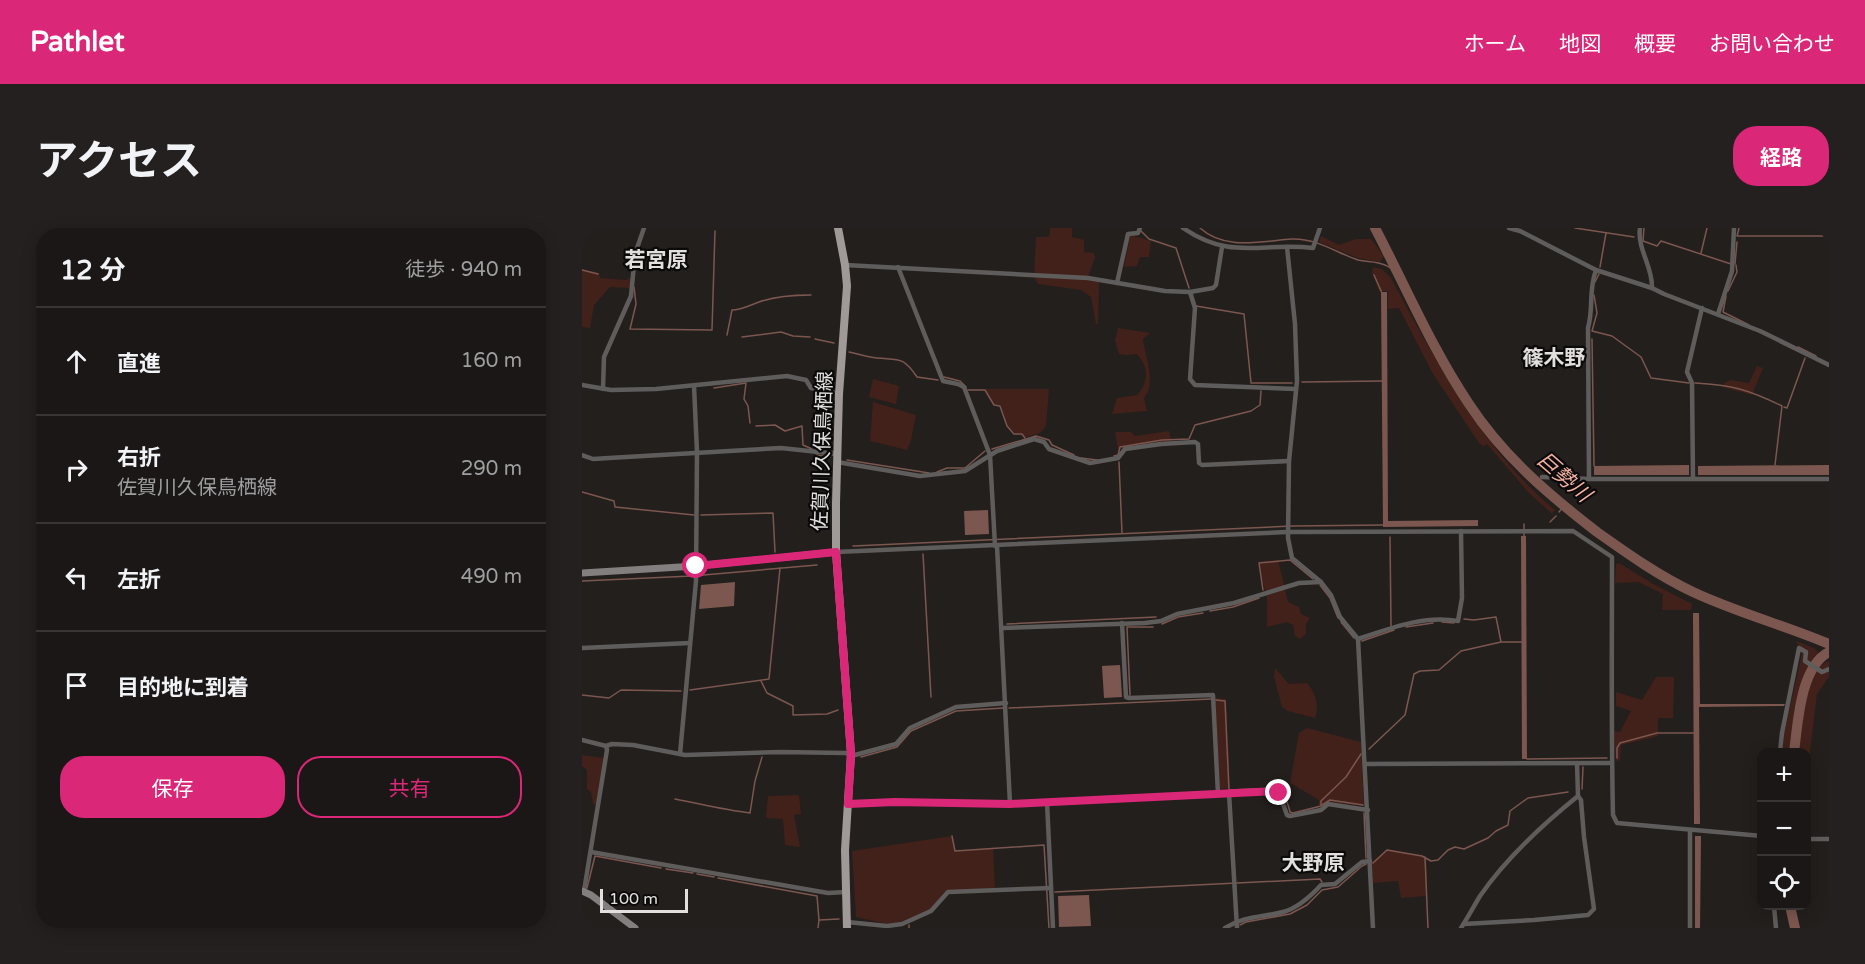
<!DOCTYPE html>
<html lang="ja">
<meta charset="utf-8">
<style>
:root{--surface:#1a1716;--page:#23201f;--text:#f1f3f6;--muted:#9f9fa1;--line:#383635;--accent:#db2777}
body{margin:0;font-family:"Varela Round","Noto Sans JP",sans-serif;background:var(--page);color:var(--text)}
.controls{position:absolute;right:18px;bottom:18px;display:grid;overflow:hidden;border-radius:12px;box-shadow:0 3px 15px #0003}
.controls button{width:54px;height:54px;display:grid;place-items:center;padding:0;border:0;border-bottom:2px solid var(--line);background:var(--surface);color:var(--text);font:30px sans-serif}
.scale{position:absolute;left:18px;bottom:15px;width:88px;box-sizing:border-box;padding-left:6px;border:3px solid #e3dfdf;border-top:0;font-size:16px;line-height:21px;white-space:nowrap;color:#e3dfdf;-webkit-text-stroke:4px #0b0909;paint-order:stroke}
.stop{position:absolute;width:18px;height:18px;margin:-14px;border:4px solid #db2777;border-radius:50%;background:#fff}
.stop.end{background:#db2777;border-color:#fff;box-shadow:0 2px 6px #0008}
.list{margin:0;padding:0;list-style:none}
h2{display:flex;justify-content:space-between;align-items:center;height:78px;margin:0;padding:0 24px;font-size:26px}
h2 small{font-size:20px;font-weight:400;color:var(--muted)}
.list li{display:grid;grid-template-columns:39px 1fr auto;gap:18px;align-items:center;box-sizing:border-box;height:108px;padding:0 24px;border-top:2px solid var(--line)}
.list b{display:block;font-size:22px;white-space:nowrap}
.list p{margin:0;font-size:20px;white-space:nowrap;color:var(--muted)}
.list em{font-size:20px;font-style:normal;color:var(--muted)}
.actions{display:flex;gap:12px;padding:18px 24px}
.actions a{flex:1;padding:14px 0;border:2px solid var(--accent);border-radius:24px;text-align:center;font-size:21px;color:var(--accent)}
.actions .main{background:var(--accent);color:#fff}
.icon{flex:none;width:33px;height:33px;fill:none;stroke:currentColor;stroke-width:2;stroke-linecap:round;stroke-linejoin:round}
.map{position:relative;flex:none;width:1247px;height:700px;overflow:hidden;border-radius:24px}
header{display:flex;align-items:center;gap:36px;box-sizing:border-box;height:84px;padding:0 30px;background:var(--accent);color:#fff}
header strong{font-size:28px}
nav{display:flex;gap:33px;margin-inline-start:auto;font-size:21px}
.intro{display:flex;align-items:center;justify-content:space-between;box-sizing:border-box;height:144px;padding:0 36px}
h1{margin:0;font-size:42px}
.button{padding:15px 27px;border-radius:24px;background:var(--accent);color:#fff;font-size:21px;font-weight:700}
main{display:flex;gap:36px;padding:0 36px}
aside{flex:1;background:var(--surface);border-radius:24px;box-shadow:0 3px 15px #0003}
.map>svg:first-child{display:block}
.green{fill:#41211a}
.water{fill:#7c574f}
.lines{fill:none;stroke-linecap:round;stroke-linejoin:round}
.stream{stroke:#7c574f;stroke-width:1.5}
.river{stroke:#7c574f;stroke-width:10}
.street{stroke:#5f5c5c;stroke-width:4.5}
.secondary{stroke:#837f7e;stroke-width:7}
.primary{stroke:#9f9998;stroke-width:8}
.route{stroke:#db2777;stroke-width:8}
.labels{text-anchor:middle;stroke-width:4.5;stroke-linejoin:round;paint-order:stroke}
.street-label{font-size:20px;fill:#e3dfdf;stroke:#0b0909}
.neighbourhood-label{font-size:21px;font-weight:bold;fill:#e3dfdf;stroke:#0b0909}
.water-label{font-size:21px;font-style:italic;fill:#f4b1a1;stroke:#0b0909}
</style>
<header>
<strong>Pathlet</strong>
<nav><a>ホーム</a><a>地図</a><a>概要</a><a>お問い合わせ</a></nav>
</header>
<div class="intro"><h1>アクセス</h1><a class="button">経路</a></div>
<main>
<aside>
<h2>12 分<small>徒歩 · 940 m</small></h2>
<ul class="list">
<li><svg class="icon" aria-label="ahead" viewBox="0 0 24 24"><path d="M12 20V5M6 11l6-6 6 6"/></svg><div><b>直進</b></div><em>160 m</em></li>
<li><svg class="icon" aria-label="right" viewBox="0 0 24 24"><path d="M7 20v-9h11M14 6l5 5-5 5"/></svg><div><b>右折</b><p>佐賀川久保鳥栖線</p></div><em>290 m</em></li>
<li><svg class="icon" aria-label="left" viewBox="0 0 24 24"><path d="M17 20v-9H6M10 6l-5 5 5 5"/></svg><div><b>左折</b></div><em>490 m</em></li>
<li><svg class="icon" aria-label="arrive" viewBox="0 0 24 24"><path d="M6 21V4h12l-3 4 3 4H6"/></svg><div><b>目的地に到着</b></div></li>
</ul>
<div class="actions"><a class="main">保存</a><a>共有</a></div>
</aside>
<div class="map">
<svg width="1247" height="700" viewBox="0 0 1247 700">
<rect width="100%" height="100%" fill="#231f1d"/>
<g class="green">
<polygon points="468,0 490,0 490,9 502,12 502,24 512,25 513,30 505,51 517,54 516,96 514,96 509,69 499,62 456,56 452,48 454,9 467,9"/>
<polygon points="548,7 569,13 567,29 558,29 555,38 542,39"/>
<polygon points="739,8 757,17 774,11 789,11 802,28 798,34 776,30 737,14"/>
<path d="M791,39L800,41L809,50C854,133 899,220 973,282L970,286L947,265L905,216L901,218L897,215L851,146L817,80L806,81V63H797L790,44Z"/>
<polygon points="0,41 17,45 18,50 45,52 46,50 50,51 49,60 28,59 12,77 8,100 0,99"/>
<path d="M536,100L568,105L561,111C563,129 575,155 562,170L565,183L530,186L535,170L555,167C567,154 567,139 555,126L544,127L537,126L533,113Z"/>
<polygon points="1175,138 1181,140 1170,167 1141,159 1142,155 1149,152 1167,155"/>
<polygon points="291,151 317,158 314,176 287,169"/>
<polygon points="403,161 467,161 464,198 458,205 444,209 440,205 433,205 425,197 419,177 412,176"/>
<polygon points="291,174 334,187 329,212 325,222 288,213"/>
<polygon points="587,203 590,213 536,221 533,204 549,204 553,208"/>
<polygon points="696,332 706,374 717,379 719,386 728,390 724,396 724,406 718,411 713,408 711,397 705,394 685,399 685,370 676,334"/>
<polygon points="1037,335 1073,357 1110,376 1109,382 1080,382 1081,366 1056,354 1033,355 1034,336"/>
<polygon points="1214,413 1232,420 1236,424 1235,430 1220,458 1209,524 1201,524 1202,507 1220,425"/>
<path d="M1247,433V449L1235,466L1225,547L1224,524H1214C1218,499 1220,443 1247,433Z"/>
<path d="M693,440L707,456L725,455C733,464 738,478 733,490L706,483L700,479L692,449Z"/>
<polygon points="1074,449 1092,449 1091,490 1076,490 1076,508 1039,517 1038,532 1034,533 1032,503 1038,504 1049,483 1034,478 1034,464 1060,472"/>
<polygon points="633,470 644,471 648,560 638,561"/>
<polygon points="725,500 779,514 782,578 748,574 736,578 737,572 708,555 717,505"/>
<polygon points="0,527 22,530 15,577 11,576 9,564 5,561 5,542 0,538"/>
<polygon points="217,567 219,586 212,587 218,619 203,617 201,591 184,590 186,568"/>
<polygon points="370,608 373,623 411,620 413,660 364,663 348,682 320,693 305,696 274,689 270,623"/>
<polygon points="805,621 844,629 845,668 819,670 816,653 791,655 790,634"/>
</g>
<g class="water">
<polygon points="799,64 805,64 806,293 896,292 896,298 801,299"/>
<polygon points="1107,237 1107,247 1012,247 1012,238"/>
<polygon points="1247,237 1247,247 1116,247 1116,238"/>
<polygon points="406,282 407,306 383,307 382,283"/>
<polygon points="939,308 944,308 945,531 940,531"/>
<polygon points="153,354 152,378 117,381 119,357"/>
<polygon points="1111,385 1117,385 1118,476 1203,476 1202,478 1117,479 1118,596 1112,596"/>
<polygon points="538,437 540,469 522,470 520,438"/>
<polygon points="1113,608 1119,608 1118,700 1113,700"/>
<polygon points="507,667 509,698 477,699 476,668"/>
</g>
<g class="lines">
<g class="stream">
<path d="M618,0C643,23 680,13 710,11C734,10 755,25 776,32C785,34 795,33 803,37C808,39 814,44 818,47"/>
<polyline points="993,0 1052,9"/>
<polyline points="1062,0 1061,13 1075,18 1079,13 1149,36"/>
<polyline points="1157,0 1155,8 1247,8"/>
<polyline points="559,3 567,11 594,20 607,60"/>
<polyline points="1119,25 1125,0"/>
<polyline points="1153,36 1155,14"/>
<polyline points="1018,39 1024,5"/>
<polyline points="0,42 16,46"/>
<polyline points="792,47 800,65"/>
<polyline points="1013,54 1017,46"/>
<polyline points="52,59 54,76 48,101 130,102 133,3"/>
<polyline points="1146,63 1155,44 1154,37"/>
<polyline points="1012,67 1015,85 1010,103 1030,108 1059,129 1069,150 1107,155"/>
<polyline points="1144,68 1141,84 1167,97"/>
<polyline points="614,78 662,86 669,155 710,155"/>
<path d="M145,107L150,82C160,82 168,77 177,74C194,68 212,67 229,67"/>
<polyline points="160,109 199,104 211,108 228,109"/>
<polyline points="233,111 252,115"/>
<polyline points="1010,111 1012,238"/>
<polyline points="1216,119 1234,128"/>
<path d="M267,124C276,126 286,129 295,130C317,132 321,128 335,149L356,152"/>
<polyline points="362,149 378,153 384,159"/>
<polyline points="720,154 800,153"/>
<path d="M1113,155C1151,157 1167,162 1200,178L1193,237"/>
<polyline points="132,160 164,155 162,171 166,178 168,195"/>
<polyline points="386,162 403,162 412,177 418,178 425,198 432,206 440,206 443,210"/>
<polyline points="1202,179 1205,180 1223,130"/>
<polyline points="174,198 193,197 203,203 220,198 221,217 230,221"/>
<polyline points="410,221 454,208 467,212 470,217 492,227"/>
<polyline points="234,227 248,229"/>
<polyline points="532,228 536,227 538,219 580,212 607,211 613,197 669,183 678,177 679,163"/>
<polyline points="499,230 515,232"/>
<polyline points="265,232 347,245"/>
<polyline points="537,234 540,305"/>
<polyline points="964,243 981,243"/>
<polyline points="355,244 365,240 383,240 403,223"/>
<polyline points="0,264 32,273 33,279 112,287"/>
<polyline points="977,284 982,278"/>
<polyline points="119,287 191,285 193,324"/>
<polyline points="968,294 974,288"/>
<polyline points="808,309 809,398"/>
<polyline points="942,309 942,296"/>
<polyline points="271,318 710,298 802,297"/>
<polyline points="341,326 349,469"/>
<polyline points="0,353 110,348 235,337"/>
<polyline points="738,357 748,370 756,390"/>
<polyline points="681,362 677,335 708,332 731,351"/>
<polyline points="628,383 651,379 677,370"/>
<polyline points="882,391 892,392 914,389 919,414 941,414"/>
<polyline points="759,394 772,410"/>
<polyline points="860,394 872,395"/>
<polyline points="425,396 574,389"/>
<polyline points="580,396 596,389 621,385"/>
<polyline points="824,399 851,395"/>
<polyline points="780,413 812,402"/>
<polyline points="179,453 185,465 211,478 211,487 245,486 256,482"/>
<polyline points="108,462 187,451 198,340"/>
<polyline points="0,467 27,470 39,462 99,463"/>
<polyline points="548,467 545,399 571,399"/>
<path d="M634,472L643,473L647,562L699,560C702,569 706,574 708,584L711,585L739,578V573L764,549L779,526"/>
<polyline points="1214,478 1218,479"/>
<polyline points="427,480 629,471"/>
<polyline points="787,521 823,487 832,446 838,443 857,442 879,423 919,414"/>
<polyline points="279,529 315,519 329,503 374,483 421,480"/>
<polyline points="1035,530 1035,520 1038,515 1075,505 1113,505"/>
<polyline points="945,531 1025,530"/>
<polyline points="1000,561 1001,539"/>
<path d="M93,571C119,576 142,582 168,585L173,553L180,529"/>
<polyline points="740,577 748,572 781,577"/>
<polyline points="782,585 784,630"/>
<polyline points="370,608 373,623 462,617 467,700"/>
<polyline points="843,629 846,700"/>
<polyline points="791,635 805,622 840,628 849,633 856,632 866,622 873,619 882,621 906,610 914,603 926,597 928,583 946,570 986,564"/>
<polyline points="84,641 111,645"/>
<polyline points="115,646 132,649"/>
<polyline points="136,650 235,668 237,692 257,691"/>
<polyline points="5,660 13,628 79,640"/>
<polyline points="473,664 738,651 740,654"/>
<polyline points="327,697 327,700"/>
<polyline points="658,697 664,694 708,686 725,677 740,662 756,659 780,638 784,636"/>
<polyline points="236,700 237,692"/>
</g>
<g class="river">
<path d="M793,0C824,59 850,121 887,176C921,228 967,267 1015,304C1046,326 1077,348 1111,364C1156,385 1202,397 1247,416"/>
<path d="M1212,524C1216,495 1218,439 1247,424"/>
<polyline points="1208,678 1213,700"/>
</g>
<g class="street">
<path d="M601,0C649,33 679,14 731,20L738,0"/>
<polyline points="927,0 938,3 1014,42 1070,60"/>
<path d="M1058,0C1055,21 1071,39 1070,60L1082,66L1178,103L1247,137"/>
<polyline points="705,19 713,96 715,153 707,233 706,310 710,330 739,354 749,367 758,389 776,411 791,700"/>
<polyline points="263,37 506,50 583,63 608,64 631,60 634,57 640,19"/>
<polyline points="316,39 361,153 376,156 382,159 408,227 413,318"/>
<polyline points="535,55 546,6 556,5 558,0"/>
<polyline points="608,64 613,80 608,151 613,157 714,161"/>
<polyline points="1120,80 1105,144 1110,155 1111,251 1247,251"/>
<polyline points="1136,86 1150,43 1152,0"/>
<polyline points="0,157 29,162 74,161 205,148 224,152 229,160 257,166"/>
<polyline points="21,161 22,129 49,68 53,26 62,0"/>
<polyline points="0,227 11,231 27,230 199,220 255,226"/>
<polyline points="255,234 338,248 383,243 415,223 452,211 462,214 467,221 508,235 536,230 543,221 579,216 613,214 616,216 617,235 620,237 707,233"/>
<polyline points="960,249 1007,251 1111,251"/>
<path d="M1007,251L1006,100C1012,78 1006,64 1014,42"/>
<polyline points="415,318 428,576"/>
<path d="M254,324L705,304L991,303L1030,329C1030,415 1029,501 1031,587L1035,595L1180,608"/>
<polyline points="540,395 544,469 547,470 631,467 636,566"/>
<polyline points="420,400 563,395 579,393 595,386 652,375 717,355 739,354"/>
<path d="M776,411C809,400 842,387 876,393L880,370L879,303"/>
<polyline points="0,420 108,415"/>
<polyline points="0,512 24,518 30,516 51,517 103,527 199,524 263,525 273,527 314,516 328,500 374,479 424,475"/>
<polyline points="1198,524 1200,505 1217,420 1224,424 1223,433 1240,444 1247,441"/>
<polyline points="98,526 114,353 115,224 112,158"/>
<polyline points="783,536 1030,535"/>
<polyline points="647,565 655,700"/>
<polyline points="465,574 471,700"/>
<polyline points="265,576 313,574 428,576 693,563 697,565 705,587 708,588 739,582 746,576 786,582"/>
<polyline points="1108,602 1108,700"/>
<polyline points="1224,611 1247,611"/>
<polyline points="9,624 246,665 264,664"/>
<polyline points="2,663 25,522 24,518"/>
<polyline points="1192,678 1194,700"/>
<polyline points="265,694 305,698 320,696 349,683 366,664 469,660"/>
<polyline points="882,696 952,692 1006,687 1012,681 1002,609 999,572 996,568 995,535"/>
<path d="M643,700C665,687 678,690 701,684C716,680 728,669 739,657L753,656L780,634L788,633"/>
<path d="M879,700C886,689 892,678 898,668C925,629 960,597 996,568"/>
</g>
<g class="secondary">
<polyline points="0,345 114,338 254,324"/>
<polyline points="0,663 9,667 53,700"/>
</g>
<polyline class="primary" points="256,0 263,37 265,58 257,166 254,275 254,324 269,526 263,622 265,700"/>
</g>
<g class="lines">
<polyline class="route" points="114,338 254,324 269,526 266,576 313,574 428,576 693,563 697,565"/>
</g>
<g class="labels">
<g class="street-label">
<text transform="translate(240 223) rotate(-88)" y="7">佐賀川久保鳥栖線</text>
</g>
<g class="neighbourhood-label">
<text x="74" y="39">若宮原</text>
<text x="972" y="137">篠木野</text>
<text x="731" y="642">大野原</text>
</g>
<g class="water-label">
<text transform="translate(982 249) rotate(41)" y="7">巨勢川</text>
</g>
</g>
</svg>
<div class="controls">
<button>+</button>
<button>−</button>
<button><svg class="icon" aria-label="locate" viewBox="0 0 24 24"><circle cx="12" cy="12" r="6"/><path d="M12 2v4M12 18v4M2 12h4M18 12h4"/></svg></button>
</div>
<div class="scale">100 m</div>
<div class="stop" style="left:114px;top:338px"></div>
<div class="stop end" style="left:697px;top:565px"></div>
</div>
</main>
